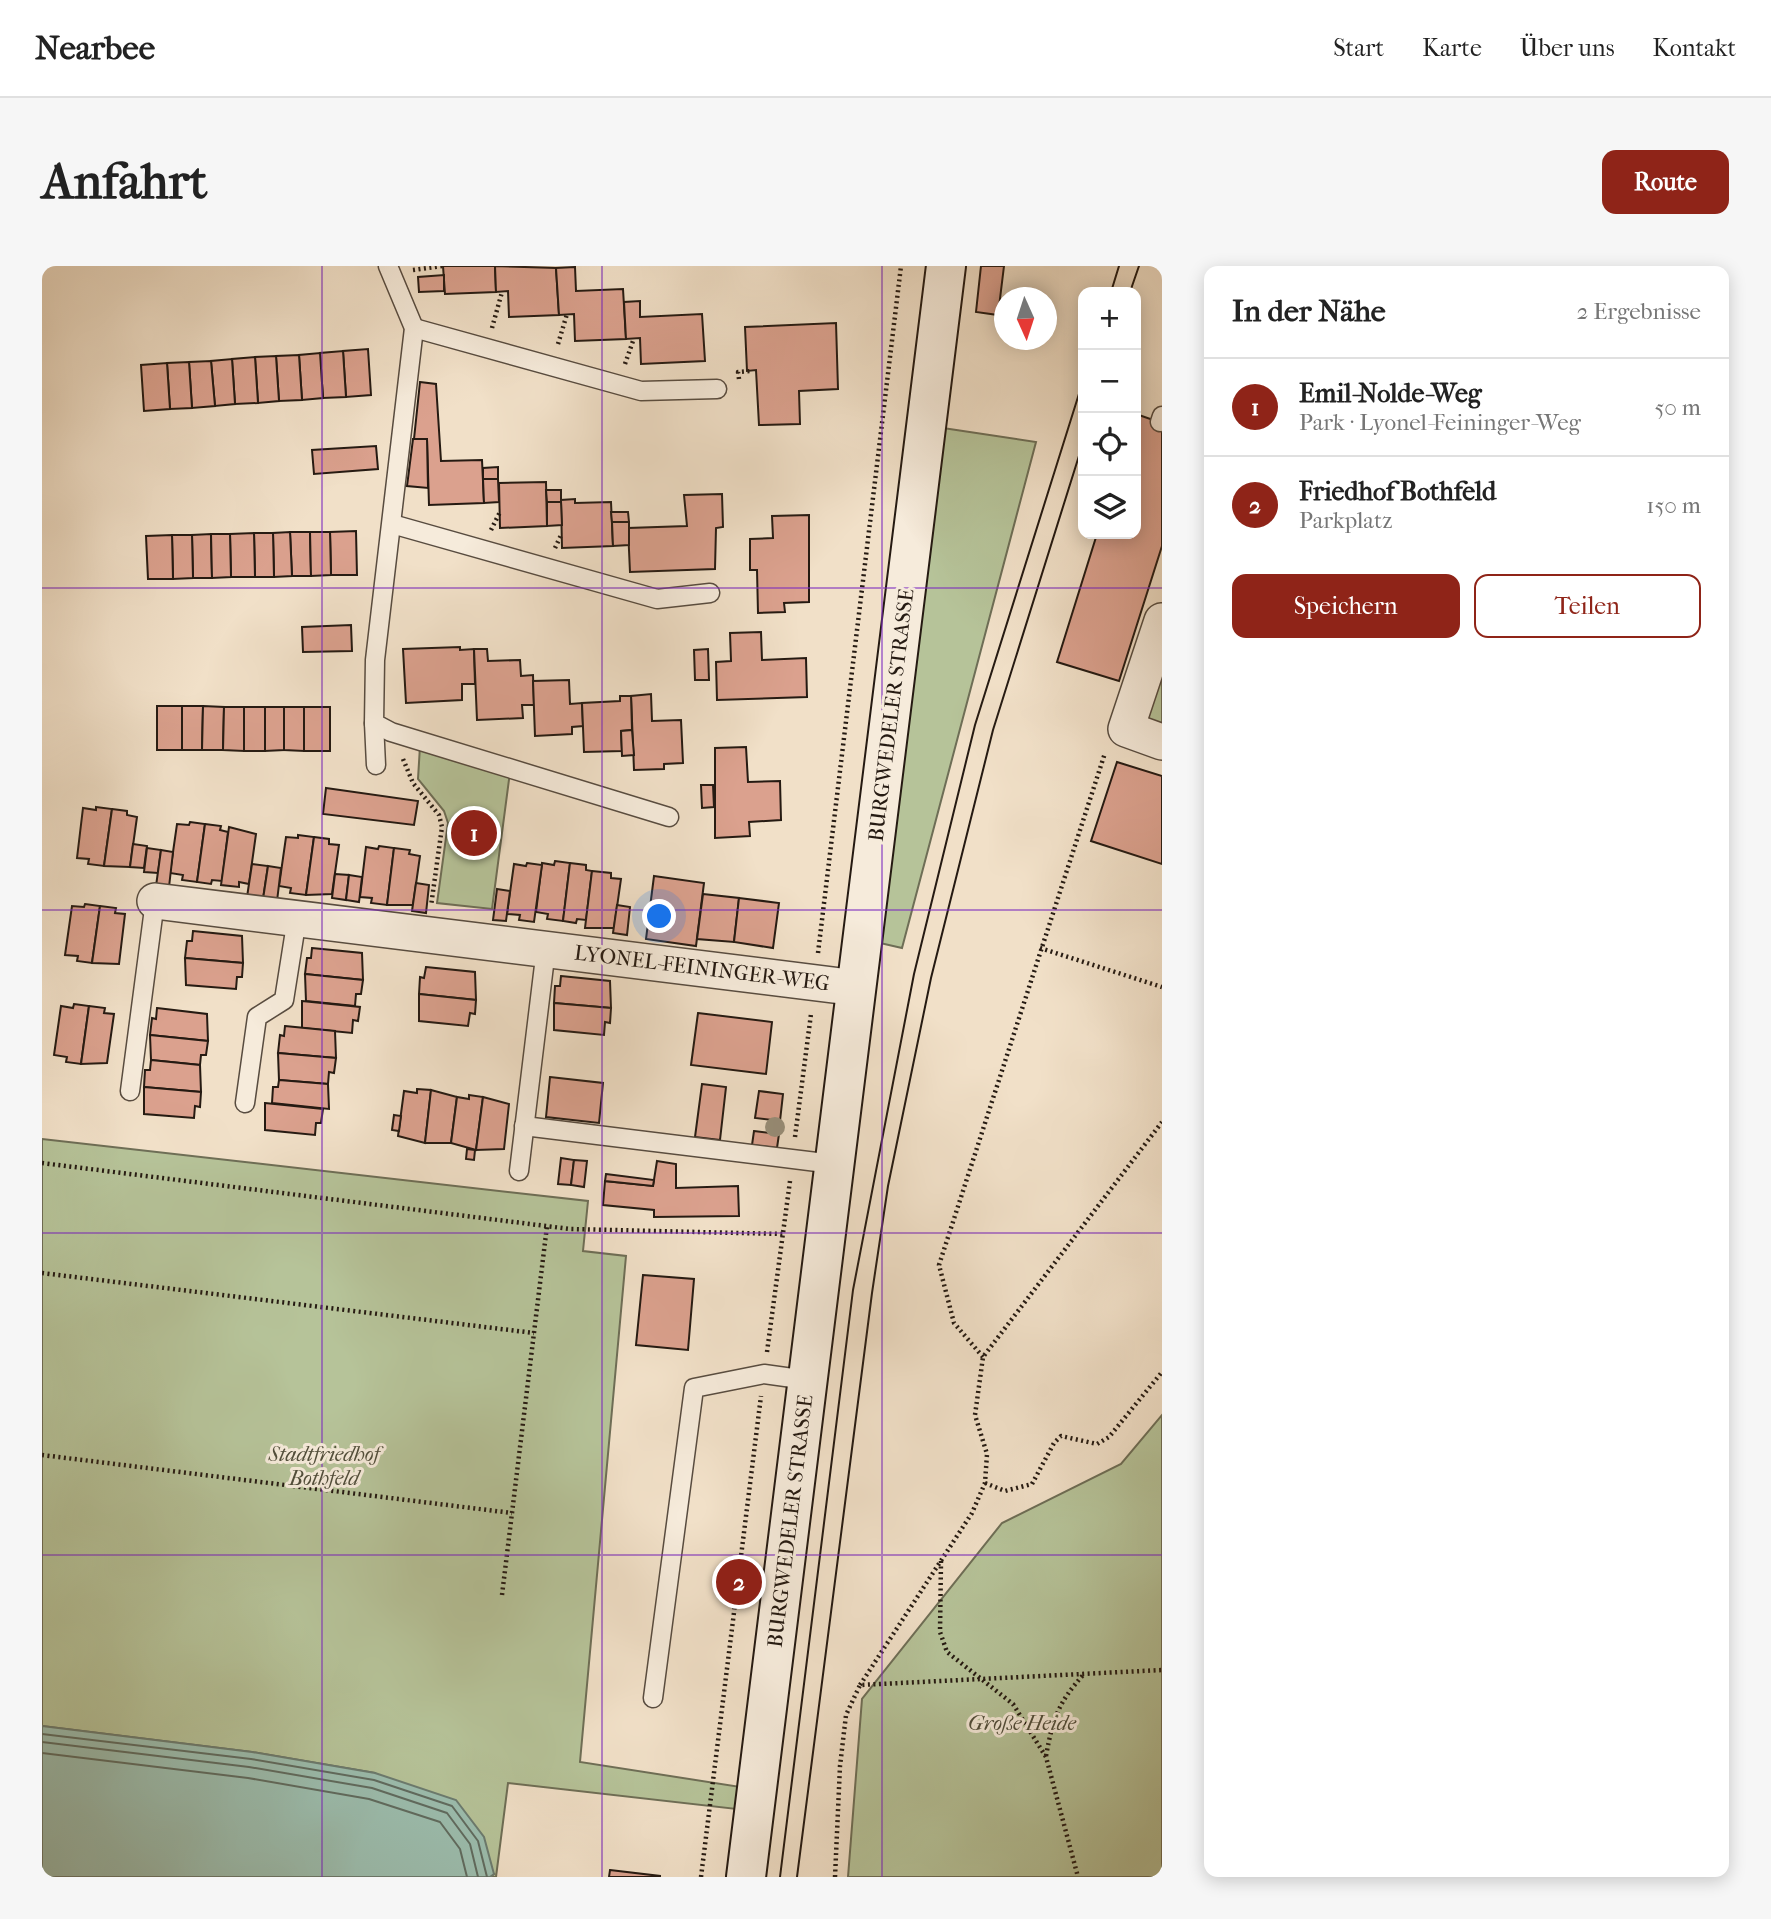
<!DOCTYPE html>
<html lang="de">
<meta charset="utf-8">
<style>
:root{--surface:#fff;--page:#f6f6f6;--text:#222;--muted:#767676;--line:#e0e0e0;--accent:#8f2418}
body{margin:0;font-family:"IM FELL French Canon",serif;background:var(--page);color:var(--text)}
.controls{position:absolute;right:21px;top:21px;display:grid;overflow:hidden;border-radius:14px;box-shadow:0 4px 18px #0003}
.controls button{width:63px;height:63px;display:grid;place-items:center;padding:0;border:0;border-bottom:2px solid var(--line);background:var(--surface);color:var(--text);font:35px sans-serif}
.compass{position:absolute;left:952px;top:21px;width:63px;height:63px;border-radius:50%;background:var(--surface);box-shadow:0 4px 18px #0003;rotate:177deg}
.you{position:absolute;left:618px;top:651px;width:24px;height:24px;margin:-18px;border:5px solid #fff;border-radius:50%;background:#1a73e8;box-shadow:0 0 0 10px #1a73e833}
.badge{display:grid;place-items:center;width:46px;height:46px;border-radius:50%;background:var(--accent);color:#fff;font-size:23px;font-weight:700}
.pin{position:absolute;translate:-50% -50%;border:4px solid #fff;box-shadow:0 2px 7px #0006}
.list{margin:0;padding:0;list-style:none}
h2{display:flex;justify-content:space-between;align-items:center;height:91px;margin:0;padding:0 28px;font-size:30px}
h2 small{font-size:23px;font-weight:400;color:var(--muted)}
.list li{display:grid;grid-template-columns:46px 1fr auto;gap:21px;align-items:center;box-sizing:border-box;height:98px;padding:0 28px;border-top:2px solid var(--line)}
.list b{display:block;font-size:26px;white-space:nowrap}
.list p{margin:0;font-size:23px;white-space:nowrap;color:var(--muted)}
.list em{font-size:23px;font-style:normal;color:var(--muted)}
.actions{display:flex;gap:14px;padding:21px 28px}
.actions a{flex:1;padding:16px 0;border:2px solid var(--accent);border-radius:14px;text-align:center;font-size:24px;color:var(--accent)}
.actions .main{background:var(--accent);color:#fff}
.icon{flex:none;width:38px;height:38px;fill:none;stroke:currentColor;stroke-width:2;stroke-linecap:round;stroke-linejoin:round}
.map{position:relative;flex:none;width:1120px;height:1611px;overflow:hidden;border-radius:14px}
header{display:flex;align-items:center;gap:42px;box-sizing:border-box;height:98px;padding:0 35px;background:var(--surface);border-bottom:2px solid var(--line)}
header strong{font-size:33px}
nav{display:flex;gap:38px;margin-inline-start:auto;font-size:24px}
.intro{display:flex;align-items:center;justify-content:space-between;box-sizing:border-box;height:168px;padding:0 42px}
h1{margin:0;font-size:49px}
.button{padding:18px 32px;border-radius:14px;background:var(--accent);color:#fff;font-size:24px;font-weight:700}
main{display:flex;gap:42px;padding:0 42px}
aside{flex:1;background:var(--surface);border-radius:14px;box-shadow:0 4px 18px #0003}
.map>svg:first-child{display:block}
.green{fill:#b6c399;stroke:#6e6e56;stroke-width:2}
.water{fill:#9cbeaf;stroke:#6c7c70;stroke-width:2}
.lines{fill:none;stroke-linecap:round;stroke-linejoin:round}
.shore{stroke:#606c60;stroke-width:2}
.building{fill:#dba18e;stroke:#251a12;stroke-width:2}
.lane-casing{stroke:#584c40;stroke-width:21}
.street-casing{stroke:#584c40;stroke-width:38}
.secondary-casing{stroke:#251a12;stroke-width:42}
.path{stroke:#251a12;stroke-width:4.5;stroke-dasharray:2 3.5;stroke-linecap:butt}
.lane{stroke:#f6ebdb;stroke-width:18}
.street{stroke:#f6ebdb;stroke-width:35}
.secondary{stroke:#f6ebdb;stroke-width:38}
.tram{stroke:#251a12;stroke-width:2}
.tree{fill:#988f7a}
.grid{fill:none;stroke:#7b2cbf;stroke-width:2;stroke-opacity:0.55}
.labels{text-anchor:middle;stroke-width:6;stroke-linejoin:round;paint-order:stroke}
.street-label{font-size:21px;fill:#251a12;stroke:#f6ebdb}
.park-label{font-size:21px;font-style:italic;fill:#504d3a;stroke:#f6ebdb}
</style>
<header>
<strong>Nearbee</strong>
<nav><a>Start</a><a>Karte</a><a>Über uns</a><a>Kontakt</a></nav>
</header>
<div class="intro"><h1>Anfahrt</h1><a class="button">Route</a></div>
<main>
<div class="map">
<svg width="1120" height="1611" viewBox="0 0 1120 1611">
<rect width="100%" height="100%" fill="#f1e0c8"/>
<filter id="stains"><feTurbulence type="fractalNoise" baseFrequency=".00286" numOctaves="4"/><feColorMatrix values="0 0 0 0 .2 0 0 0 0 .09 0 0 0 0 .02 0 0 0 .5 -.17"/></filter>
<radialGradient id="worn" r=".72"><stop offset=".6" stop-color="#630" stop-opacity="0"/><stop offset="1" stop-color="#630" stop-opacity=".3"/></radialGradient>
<g class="green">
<polygon points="901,162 994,176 860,682 838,677"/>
<polygon points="1120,355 1120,476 1084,463"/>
<polygon points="378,480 468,506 450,643 395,637 406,557 402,545 376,513"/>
<polygon points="0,873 546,935 541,985 584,990 538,1496 705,1522 703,1544 466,1517 454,1611 448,1611 452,1608 333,1507 210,1486 0,1460"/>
<polygon points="1120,1149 1120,1611 806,1611 820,1433 960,1257 1079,1198"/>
</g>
<polygon class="water" points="0,1460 210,1486 333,1507 414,1534 442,1571 452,1608 448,1611 0,1611"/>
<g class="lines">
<g class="shore">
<polyline points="0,1468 209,1493 332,1514 410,1540 436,1575 445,1611"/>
<polyline points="0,1476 207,1501 330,1522 405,1547 428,1578 436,1611"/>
<polyline points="0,1487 206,1512 327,1533 398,1556 418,1583 425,1611"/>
</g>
</g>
<g class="building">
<polygon points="401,0 453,0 454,26 403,28"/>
<polygon points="453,0 514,2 517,49 467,51 466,25 454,26"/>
<polygon points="939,0 962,0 956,49 934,46"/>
<polygon points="533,1 534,25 581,23 584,73 533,75 532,48 517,49 514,2"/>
<polygon points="402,9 402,25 377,26 376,11"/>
<polygon points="598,35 598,51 660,48 663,95 599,98 598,72 584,73 582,36"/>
<polygon points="794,57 796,123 757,125 758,158 717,159 714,104 705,105 703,61"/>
<polygon points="326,83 329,129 304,131 301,85"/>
<polygon points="301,85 304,131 281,132 278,87"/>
<polygon points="278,87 281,132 260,134 257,89"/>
<polygon points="257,89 260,134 237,135 234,90"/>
<polygon points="234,90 237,135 216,137 213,91"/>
<polygon points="213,91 216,137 193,138 190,93"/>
<polygon points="190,93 193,138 173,140 169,95"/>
<polygon points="169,95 173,140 150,142 147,96"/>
<polygon points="147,96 150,142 128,143 125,97"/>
<polygon points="125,97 128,143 102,145 99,99"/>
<polygon points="378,116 394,118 399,195 440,194 442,237 387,239 385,173 372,173"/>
<polygon points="1094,148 1120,157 1120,280 1077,415 1015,396 1055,268 1094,268"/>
<polygon points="371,173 385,173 386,222 365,220"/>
<polygon points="334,180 336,203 272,208 270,184"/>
<polygon points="456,201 456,213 441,213 441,202"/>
<polygon points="441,213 456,213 457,236 442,237"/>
<polygon points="504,216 505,260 458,262 457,217"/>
<polygon points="504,224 519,224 519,236 505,236"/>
<polygon points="680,228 681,261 674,262 673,303 588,306 586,262 645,260 642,229"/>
<polygon points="533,233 533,237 569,236 571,280 520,282 519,234"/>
<polygon points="505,236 519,236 520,259 505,260"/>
<polygon points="569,246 586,246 587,256 570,256"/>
<polygon points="767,249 767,336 742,337 743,346 716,347 715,304 708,304 708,273 731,272 730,250"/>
<polygon points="570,256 587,256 587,279 571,280"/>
<polygon points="314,265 315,309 289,309 288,266"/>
<polygon points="248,266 268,266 269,310 250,310"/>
<polygon points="248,266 250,310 232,311 231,267"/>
<polygon points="268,266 288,266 289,309 269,310"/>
<polygon points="212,267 231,267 232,311 213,311"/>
<polygon points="212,267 213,311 189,311 188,268"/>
<polygon points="169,268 170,312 151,312 150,269"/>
<polygon points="169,268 188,268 189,311 170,312"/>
<polygon points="130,269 150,269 151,312 131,313"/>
<polygon points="130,269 131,313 106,313 104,270"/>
<polygon points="309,359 310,385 261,386 260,361"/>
<polygon points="719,366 720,394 764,392 765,431 675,434 674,396 689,395 688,367"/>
<polygon points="418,381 418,384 432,383 433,418 420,418 420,434 364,437 361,383"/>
<polygon points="432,383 445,383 446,395 478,394 479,410 491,409 492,439 480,439 481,452 435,454"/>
<polygon points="666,383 667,414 653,414 652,384"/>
<polygon points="527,414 528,438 540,437 541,460 530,461 530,468 493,470 491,415"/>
<polygon points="609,428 610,455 639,454 641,497 622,498 622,503 592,504 589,430"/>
<polygon points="578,430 589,430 590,464 579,465 580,485 542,486 540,437 578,435"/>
<rect x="115" y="440" width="25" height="44"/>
<polygon points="140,440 161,440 160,484 140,484"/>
<polygon points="161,440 182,441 181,484 160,484"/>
<polygon points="182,441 202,441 202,485 181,484"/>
<rect x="202" y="441" width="21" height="44"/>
<polygon points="223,441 242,441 242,484 223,485"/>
<polygon points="242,441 262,441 262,485 242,484"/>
<rect x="262" y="441" width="26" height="44"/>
<polygon points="590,464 592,489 580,490 579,465"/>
<polygon points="704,481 706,516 738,515 739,554 707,556 708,570 673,572 673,482"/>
<polygon points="1075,496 1120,510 1120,598 1049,575"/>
<polygon points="659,519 671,519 672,541 660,542"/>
<polygon points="284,522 376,535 372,559 281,548"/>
<polygon points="54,541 70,543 62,600 46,598 47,593 35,592 41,542 54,544"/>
<polygon points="70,543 85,545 85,549 95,551 88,601 62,600"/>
<polygon points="148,556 163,558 155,616 140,614 141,609 128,607 135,558 147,559"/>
<polygon points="163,558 179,560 178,564 186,566 180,615 170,614 169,618 155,616"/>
<polygon points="187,561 214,568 207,618 197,616 197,621 179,619"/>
<polygon points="256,569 272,571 264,629 248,627 249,622 237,620 244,571 256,572"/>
<polygon points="272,571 287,573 287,578 297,579 290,628 264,629"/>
<polygon points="91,578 105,580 102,602 88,601"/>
<polygon points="337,580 352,582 345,639 329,637 330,632 318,631 324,581 336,583"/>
<polygon points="105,582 119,584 116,607 102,606"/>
<polygon points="352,582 368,584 367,588 378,590 371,639 345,639"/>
<polygon points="119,584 131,586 127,621 114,620"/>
<polygon points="513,595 528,597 521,655 505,653 506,648 494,646 500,597 512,599"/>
<polygon points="485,597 500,599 492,656 477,654 478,649 465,648 472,598 484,600"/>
<polygon points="528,597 544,599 544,604 550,605 544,654 535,653 534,657 521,655"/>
<polygon points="210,598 226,600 221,633 205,631"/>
<polygon points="226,600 239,602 235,635 221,633"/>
<polygon points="550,605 569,607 569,612 579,613 572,662 543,662"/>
<polygon points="293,608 307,609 304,634 290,632"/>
<polygon points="307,609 320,611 317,636 304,634"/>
<polygon points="612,610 662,617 654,680 604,673"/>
<polygon points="374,617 387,619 384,647 370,645"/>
<polygon points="455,623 468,625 464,655 451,654"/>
<polygon points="661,628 697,632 692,676 655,673"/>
<polygon points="697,632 737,637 731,682 692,676"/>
<polygon points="43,638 58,640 50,697 35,695 36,690 23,689 30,640 42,641"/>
<polygon points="575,639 588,641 585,669 571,667"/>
<polygon points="58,640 74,642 73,647 83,648 77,698 50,697"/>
<polygon points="151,665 200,670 201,697 143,692 145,675 150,675"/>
<polygon points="270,682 320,687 321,714 263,708 265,692 269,692"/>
<polygon points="143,692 201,697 200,711 195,711 194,723 144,719"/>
<polygon points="384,701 433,706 434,734 377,728 378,711 382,712"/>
<polygon points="263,708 321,714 319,728 314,728 313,740 264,735"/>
<polygon points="519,710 568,715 569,742 512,737 513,720 518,720"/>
<polygon points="377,728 434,734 433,748 428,747 426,760 377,755"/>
<polygon points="260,735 318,741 316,755 311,754 310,767 260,762"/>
<polygon points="512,737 569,742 568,757 563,756 562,769 512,764"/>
<polygon points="32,738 47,740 39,798 24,796 25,791 12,789 19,740 31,742"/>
<polygon points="47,740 63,742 62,747 72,748 65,797 39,798"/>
<polygon points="115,742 165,748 166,775 108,769 110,752 114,753"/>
<polygon points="656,747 730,756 724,808 649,799"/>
<polygon points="243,760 293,765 294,792 236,787 238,769 242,770"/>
<polygon points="108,769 166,775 164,789 159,789 158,799 109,794"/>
<polygon points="236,787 294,792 292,807 287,806 286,818 237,814"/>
<polygon points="109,794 158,799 159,826 102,821 103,804 108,804"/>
<polygon points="508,811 561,817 557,857 504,851"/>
<polygon points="237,814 286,818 287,843 230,837 231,821 236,821"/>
<polygon points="660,818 684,821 678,874 653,871"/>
<polygon points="102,821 159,826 158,841 153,840 152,852 102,848"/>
<polygon points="375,823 389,824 383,877 356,870 362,825 375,827"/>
<polygon points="389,824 415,831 409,877 383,877"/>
<polygon points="717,825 741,828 738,855 713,852"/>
<polygon points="427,829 441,831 434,884 409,877 415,831 427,833"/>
<polygon points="441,831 467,838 462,883 434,884"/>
<polygon points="223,837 281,843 279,857 274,857 273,869 223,864"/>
<polygon points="352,849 359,850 357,865 350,864"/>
<polygon points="712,865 737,868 735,882 710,879"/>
<polygon points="425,883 433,884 432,894 424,893"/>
<polygon points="519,892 532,894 529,919 516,918"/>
<polygon points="532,894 545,895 542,921 529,919"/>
<polygon points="615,895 634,898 634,922 696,920 697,950 612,951 612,944 561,939 563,915 611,920"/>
<polygon points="564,908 612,914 611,920 563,915"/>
<polygon points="601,1009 652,1013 646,1084 594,1079"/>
<polygon points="568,1604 618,1610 618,1611 567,1611"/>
</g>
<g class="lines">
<defs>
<g id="lane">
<polyline points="346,0 372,62 333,394 332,457 349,466 627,551"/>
<polyline points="372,62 599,125 675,123"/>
<polyline points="1118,156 1120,150"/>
<polyline points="350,258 615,333 668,327"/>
<polyline points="332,457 334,499"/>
<polyline points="88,825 113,635"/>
<polyline points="203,837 215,751 242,734 255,652"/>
<polyline points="482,860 791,898"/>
<polyline points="477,905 504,683"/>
<polyline points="611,1432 652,1122 722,1108 765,1114"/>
</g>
<g id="street">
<polyline points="1120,355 1084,463 1120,476"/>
<polyline points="113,635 815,722"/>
</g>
<polyline id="secondary" points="704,1611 904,0"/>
</defs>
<use href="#lane" class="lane-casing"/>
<use href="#street" class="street-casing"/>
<use href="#secondary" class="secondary-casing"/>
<g class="path">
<polyline points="371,4 401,0"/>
<polyline points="450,62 460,26"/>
<polyline points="516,78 525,48"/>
<polyline points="583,98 592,72"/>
<polyline points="697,113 696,106 709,105"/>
<polyline points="449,264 458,246"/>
<polyline points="513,282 520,267"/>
<polyline points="361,493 371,517 397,549 400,561 389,640"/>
<polyline points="998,682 1120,721"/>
<polyline points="776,687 859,0"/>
<polyline points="753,871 769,748"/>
<polyline points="0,897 528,963 741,968"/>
<polyline points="0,1007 492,1067"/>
<polyline points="725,1086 748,915"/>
<polyline points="941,1091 912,1057 897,999 1063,487"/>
<polyline points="0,1189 470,1247"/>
<polyline points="943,1217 963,1225 990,1218 1012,1177 1019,1170 1055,1178 1067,1171 1120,1106"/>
<polyline points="899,1295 898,1366 905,1386 971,1438 1004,1491 1036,1611"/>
<polyline points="460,1329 505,960"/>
<polyline points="818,1419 930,1247 943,1217 945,1188 933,1149 941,1091 1120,856"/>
<path d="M1004,1490C1011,1452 1016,1437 1042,1408"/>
<polyline points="659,1611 719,1130"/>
<polyline points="793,1611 798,1500 804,1449 818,1419 1120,1404"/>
</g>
<use href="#lane" class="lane"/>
<use href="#street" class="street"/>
<use href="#secondary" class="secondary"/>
<g class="tram">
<polyline points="1069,26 1077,0"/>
<polyline points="1088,26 1097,0"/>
<polyline points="738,1611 811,1024 872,708 933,459 1041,115"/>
<polyline points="755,1611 830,1027 846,920 889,712 951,464 1041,177"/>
</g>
</g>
<g class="tree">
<circle cx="431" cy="561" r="10"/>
<circle cx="733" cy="861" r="10"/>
</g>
<path class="grid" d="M280,0V1611M560,0V1611M840,0V1611M0,322H1120M0,644H1120M0,967H1120M0,1289H1120"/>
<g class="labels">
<g class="street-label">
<text transform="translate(849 449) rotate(-83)" y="7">BURGWEDELER STRASSE</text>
<text transform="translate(660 702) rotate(7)" y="7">LYONEL-FEININGER-WEG</text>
<text transform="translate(748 1255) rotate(-83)" y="7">BURGWEDELER STRASSE</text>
</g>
<g class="park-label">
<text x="282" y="1195">Stadtfriedhof<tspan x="282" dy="24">Bothfeld</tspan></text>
<text x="980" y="1464">Große Heide</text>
</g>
</g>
<rect width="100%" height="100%" filter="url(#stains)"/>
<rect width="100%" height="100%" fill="url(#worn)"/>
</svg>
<div class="controls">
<button>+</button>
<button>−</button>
<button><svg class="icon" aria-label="locate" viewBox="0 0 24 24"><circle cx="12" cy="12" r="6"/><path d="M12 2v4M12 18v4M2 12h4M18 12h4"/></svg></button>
<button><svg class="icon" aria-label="layers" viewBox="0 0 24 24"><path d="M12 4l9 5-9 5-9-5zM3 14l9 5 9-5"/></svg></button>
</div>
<svg class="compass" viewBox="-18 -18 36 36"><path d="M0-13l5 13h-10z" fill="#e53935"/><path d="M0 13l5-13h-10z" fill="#767676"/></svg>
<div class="you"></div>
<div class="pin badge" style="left:432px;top:567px">1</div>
<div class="pin badge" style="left:697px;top:1316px">2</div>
</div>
<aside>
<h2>In der Nähe<small>2 Ergebnisse</small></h2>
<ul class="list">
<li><span class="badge">1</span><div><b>Emil-Nolde-Weg</b><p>Park · Lyonel-Feininger-Weg</p></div><em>50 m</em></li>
<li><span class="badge">2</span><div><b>Friedhof Bothfeld</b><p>Parkplatz</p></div><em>150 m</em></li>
</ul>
<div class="actions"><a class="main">Speichern</a><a>Teilen</a></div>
</aside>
</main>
